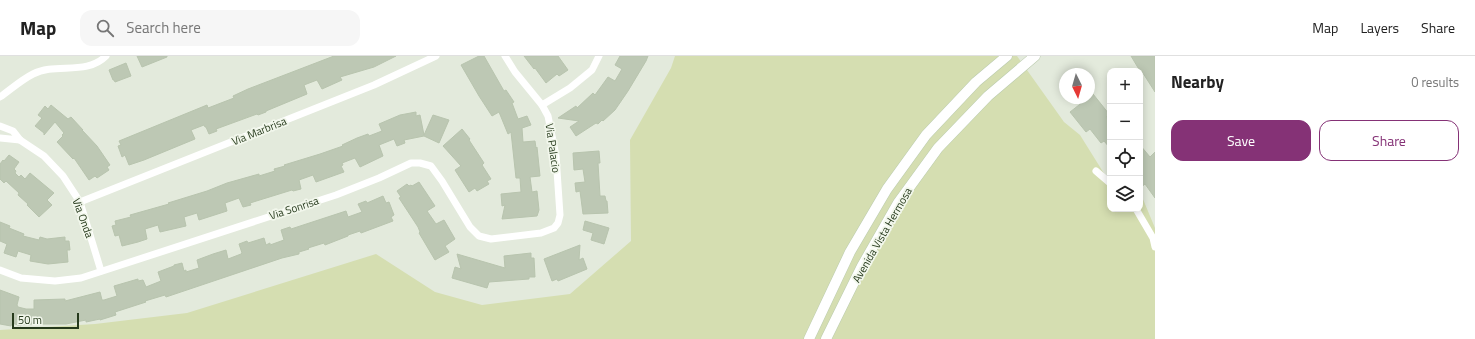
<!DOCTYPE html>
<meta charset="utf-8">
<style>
:root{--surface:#fff;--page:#f6f6f6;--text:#222;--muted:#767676;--line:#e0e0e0;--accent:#853276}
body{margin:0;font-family:"Titillium Web",sans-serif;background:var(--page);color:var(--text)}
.controls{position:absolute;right:12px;top:12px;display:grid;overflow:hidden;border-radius:8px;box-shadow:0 2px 10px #0003}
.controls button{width:36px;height:36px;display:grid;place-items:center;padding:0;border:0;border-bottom:1px solid var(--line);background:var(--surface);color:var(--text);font:20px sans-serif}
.compass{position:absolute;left:1059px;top:12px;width:36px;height:36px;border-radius:50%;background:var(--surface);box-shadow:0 2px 10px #0003;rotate:175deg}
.scale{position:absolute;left:12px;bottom:10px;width:67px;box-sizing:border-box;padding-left:4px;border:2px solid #263a1c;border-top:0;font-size:11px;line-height:14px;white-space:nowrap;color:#263a1c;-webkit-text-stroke:3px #f2f7ec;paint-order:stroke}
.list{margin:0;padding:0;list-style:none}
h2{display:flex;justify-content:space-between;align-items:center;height:52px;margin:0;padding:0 16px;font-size:17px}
h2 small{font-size:13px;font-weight:400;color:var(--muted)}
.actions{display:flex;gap:8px;padding:12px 16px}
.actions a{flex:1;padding:9px 0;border:1px solid var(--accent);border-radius:12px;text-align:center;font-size:14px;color:var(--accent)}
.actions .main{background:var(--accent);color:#fff}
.icon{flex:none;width:22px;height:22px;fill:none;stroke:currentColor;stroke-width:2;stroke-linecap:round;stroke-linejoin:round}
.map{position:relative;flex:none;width:1155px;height:283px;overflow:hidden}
header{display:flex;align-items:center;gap:24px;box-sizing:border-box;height:56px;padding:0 20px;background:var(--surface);border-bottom:1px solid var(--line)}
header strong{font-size:19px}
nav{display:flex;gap:22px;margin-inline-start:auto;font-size:14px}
.search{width:280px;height:36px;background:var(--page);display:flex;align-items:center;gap:10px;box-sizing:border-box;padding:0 14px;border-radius:12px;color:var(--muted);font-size:15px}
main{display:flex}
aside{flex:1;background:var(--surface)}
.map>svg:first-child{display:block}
.green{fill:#d5deb1}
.building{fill:#bdc8b4;stroke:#b8c4ae}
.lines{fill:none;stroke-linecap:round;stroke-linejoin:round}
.secondary-casing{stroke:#bacbae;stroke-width:11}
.minor{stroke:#fff;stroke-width:7}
.secondary{stroke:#fff;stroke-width:10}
.labels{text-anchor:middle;stroke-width:3.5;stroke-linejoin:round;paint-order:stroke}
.street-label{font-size:11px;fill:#263a1c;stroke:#f2f7ec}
</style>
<header>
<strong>Map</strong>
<div class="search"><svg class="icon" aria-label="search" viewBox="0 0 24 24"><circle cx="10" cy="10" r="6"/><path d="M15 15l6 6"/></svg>Search here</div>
<nav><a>Map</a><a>Layers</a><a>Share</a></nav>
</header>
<main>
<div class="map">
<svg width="1155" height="283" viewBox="0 0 1155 283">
<rect width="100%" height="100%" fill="#e3eadc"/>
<polygon class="green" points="675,0 1017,0 1064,66 1080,79 1110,127 1110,153 1140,153 1140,136 1155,172 1155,283 0,283 0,274 95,268 187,257 376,198 435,236 482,249 570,238 631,185 630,84 671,12"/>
<g class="building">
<polygon points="137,0 167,0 167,1 142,11"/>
<polygon points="334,0 396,0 374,11 340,21 342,24 322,33 317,24 304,29 307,38 266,55 266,56 258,59 257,58 216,73 217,75 209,78 206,71 205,71 204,69 191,74 195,83 144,104 129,109 125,99 122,101 118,90 121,89 119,85 207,49 208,52 234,42 233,40 248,33"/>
<polygon points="479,0 484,0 504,35 506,34 514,46 512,47 518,63 527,60 531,69 522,72 523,86 535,85 536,92 537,91 540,120 530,121 532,136 537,135 539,154 537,160 502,163 505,149 502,150 501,138 521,136 520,122 516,122 511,76 508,78 499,56 492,60 479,40 461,9"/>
<polygon points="524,0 558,0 568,14 559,20 557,18 546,27 535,12 534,13"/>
<polygon points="620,0 648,0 646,5 628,35 615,54 603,65 602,64 598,68 596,67 576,80 570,71 579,65 558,62 576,50 577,52 593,37 595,39 608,21 615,25 622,13 615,9"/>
<polygon points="1131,0 1155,0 1155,36 1141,14 1140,15"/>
<polygon points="126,7 131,20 115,26 114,24 113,24 109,14"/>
<polygon points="1093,38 1109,58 1106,61 1110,66 1110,92 1104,85 1101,87 1090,73 1086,76 1070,56"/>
<polygon points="51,49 68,63 71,61 83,74 82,74 97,90 110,109 107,111 109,114 97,122 95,120 89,124 74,102 73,103 57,86 63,80 62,79 64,77 55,66 44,79 44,77 35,70 42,62 38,59 45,50 48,53"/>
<polygon points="416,56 416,60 420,59 424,79 433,59 449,64 439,87 424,80 404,84 405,87 397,90 394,83 379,89 383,100 360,111 355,102 342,107 343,109 341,110 344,116 316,126 313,119 299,124 301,133 293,135 292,134 250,147 251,149 243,151 239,142 225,147 227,155 199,164 197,157 184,161 186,170 160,176 158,169 145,173 147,183 138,186 122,190 119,179 115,180 112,170 116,169 115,165 131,161 130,159 169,148 168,147 207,135 227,127 259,118 259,120 275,115 274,113 285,110 284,109 320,98 343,90 342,89 357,82 368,78 369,80 382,75 379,68 400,59"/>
<polygon points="462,73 470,83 469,84 484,107 482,109 491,123 487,125 489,128 477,135 475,132 469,136 455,114 461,110 443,90"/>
<polygon points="1140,89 1150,101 1155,96 1155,142 1145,128 1140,132"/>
<polygon points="599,95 600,107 598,107 600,140 605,140 606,145 607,145 608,157 583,158 580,135 576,136 575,127 585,126 583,113 574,114 573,97"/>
<polygon points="9,99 19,106 14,113 16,115 15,117 19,121 21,119 25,123 30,117 54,137 47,144 52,149 39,161 27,149 28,148 18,139 19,137 6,125 4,127 0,123 0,108 3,104 4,105"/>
<polygon points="419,126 435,150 427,155 436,168 444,164 455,183 445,190 449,196 435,204 419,177 420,176 418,171 399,142 401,141 397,135 407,128 409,130 411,129 412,130"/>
<polygon points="383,140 386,147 389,146 394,159 391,161 393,165 361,177 360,175 348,179 348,180 325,189 324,187 308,192 309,193 299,196 299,198 282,202 166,241 165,239 145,245 146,246 115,256 116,259 100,264 100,263 86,266 86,264 66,268 21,268 21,270 12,267 11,270 0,268 0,234 19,241 17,249 18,251 26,253 34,253 34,244 65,243 65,245 100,236 102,244 104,244 117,240 114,230 138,223 138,225 143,224 146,231 161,225 158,216 174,210 174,209 182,207 184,215 186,214 186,216 199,212 197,204 213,198 226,194 228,203 241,198 242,197 239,188 247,185 248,187 264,182 266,189 270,187 270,189 284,184 281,174 290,171 291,173 346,155 348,161 362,156 358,148 366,145 367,147"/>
<polygon points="585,165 609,172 604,188 591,184 593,177 583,174"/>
<polygon points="0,166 10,170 9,172 24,178 23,180 39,184 40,181 47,183 65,181 65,185 69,185 70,194 67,194 68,206 48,208 30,205 31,199 18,195 16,201 4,197 7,188 0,185"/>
<polygon points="580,189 579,204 583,202 587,213 558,225 557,223 552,225 544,203"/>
<polygon points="531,197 531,202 534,202 535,221 529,221 529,223 489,226 487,232 452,222 455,211 461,213 457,198 505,212 504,200"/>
</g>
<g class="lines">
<defs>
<g id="secondary">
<polyline points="809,283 850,196 887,133 926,79 976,26 1007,0"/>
<polyline points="826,283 862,210 898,147 938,92 988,40 1035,0"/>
</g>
</defs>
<use href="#secondary" class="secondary-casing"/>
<g class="minor">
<path d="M0,41C10,34 21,24 33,18C56,6 86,20 106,0"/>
<polyline points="542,49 570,32 592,14 599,0"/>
<polyline points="0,70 13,75 20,84 44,100 63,120 80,146 101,215"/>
<polyline points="0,82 20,84"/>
<polyline points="1096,115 1110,127"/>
<polyline points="80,146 374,29 436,0"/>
<polyline points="1136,153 1153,182 1155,191"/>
<polyline points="0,214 21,222 55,225 81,222 336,139 379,122 411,107 420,107 431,110 442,125 470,171 479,180 491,183 541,177 554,172 558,167 560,159 556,100 548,60 542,49 515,16 505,0"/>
</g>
<use href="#secondary" class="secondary"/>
</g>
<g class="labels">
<g class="street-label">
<text transform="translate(259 75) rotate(-22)" y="4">Via Marbrisa</text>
<text transform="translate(553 92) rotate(82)" y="4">Via Palacio</text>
<text transform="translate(294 152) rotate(-18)" y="4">Via Sonrisa</text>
<text transform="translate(83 162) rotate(70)" y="4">Via Onda</text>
<text transform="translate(882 179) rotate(-60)" y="4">Avenida Vista Hermosa</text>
</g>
</g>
</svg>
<div class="controls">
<button>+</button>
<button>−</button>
<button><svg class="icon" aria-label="locate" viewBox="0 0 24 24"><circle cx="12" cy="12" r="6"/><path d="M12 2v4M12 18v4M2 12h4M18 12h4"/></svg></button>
<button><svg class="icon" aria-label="layers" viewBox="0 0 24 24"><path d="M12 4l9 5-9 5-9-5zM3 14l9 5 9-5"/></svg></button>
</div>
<svg class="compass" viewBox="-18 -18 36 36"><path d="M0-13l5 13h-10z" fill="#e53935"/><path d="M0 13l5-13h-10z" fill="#767676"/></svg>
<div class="scale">50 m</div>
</div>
<aside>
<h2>Nearby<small>0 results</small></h2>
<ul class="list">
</ul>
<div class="actions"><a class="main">Save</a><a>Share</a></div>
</aside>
</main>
